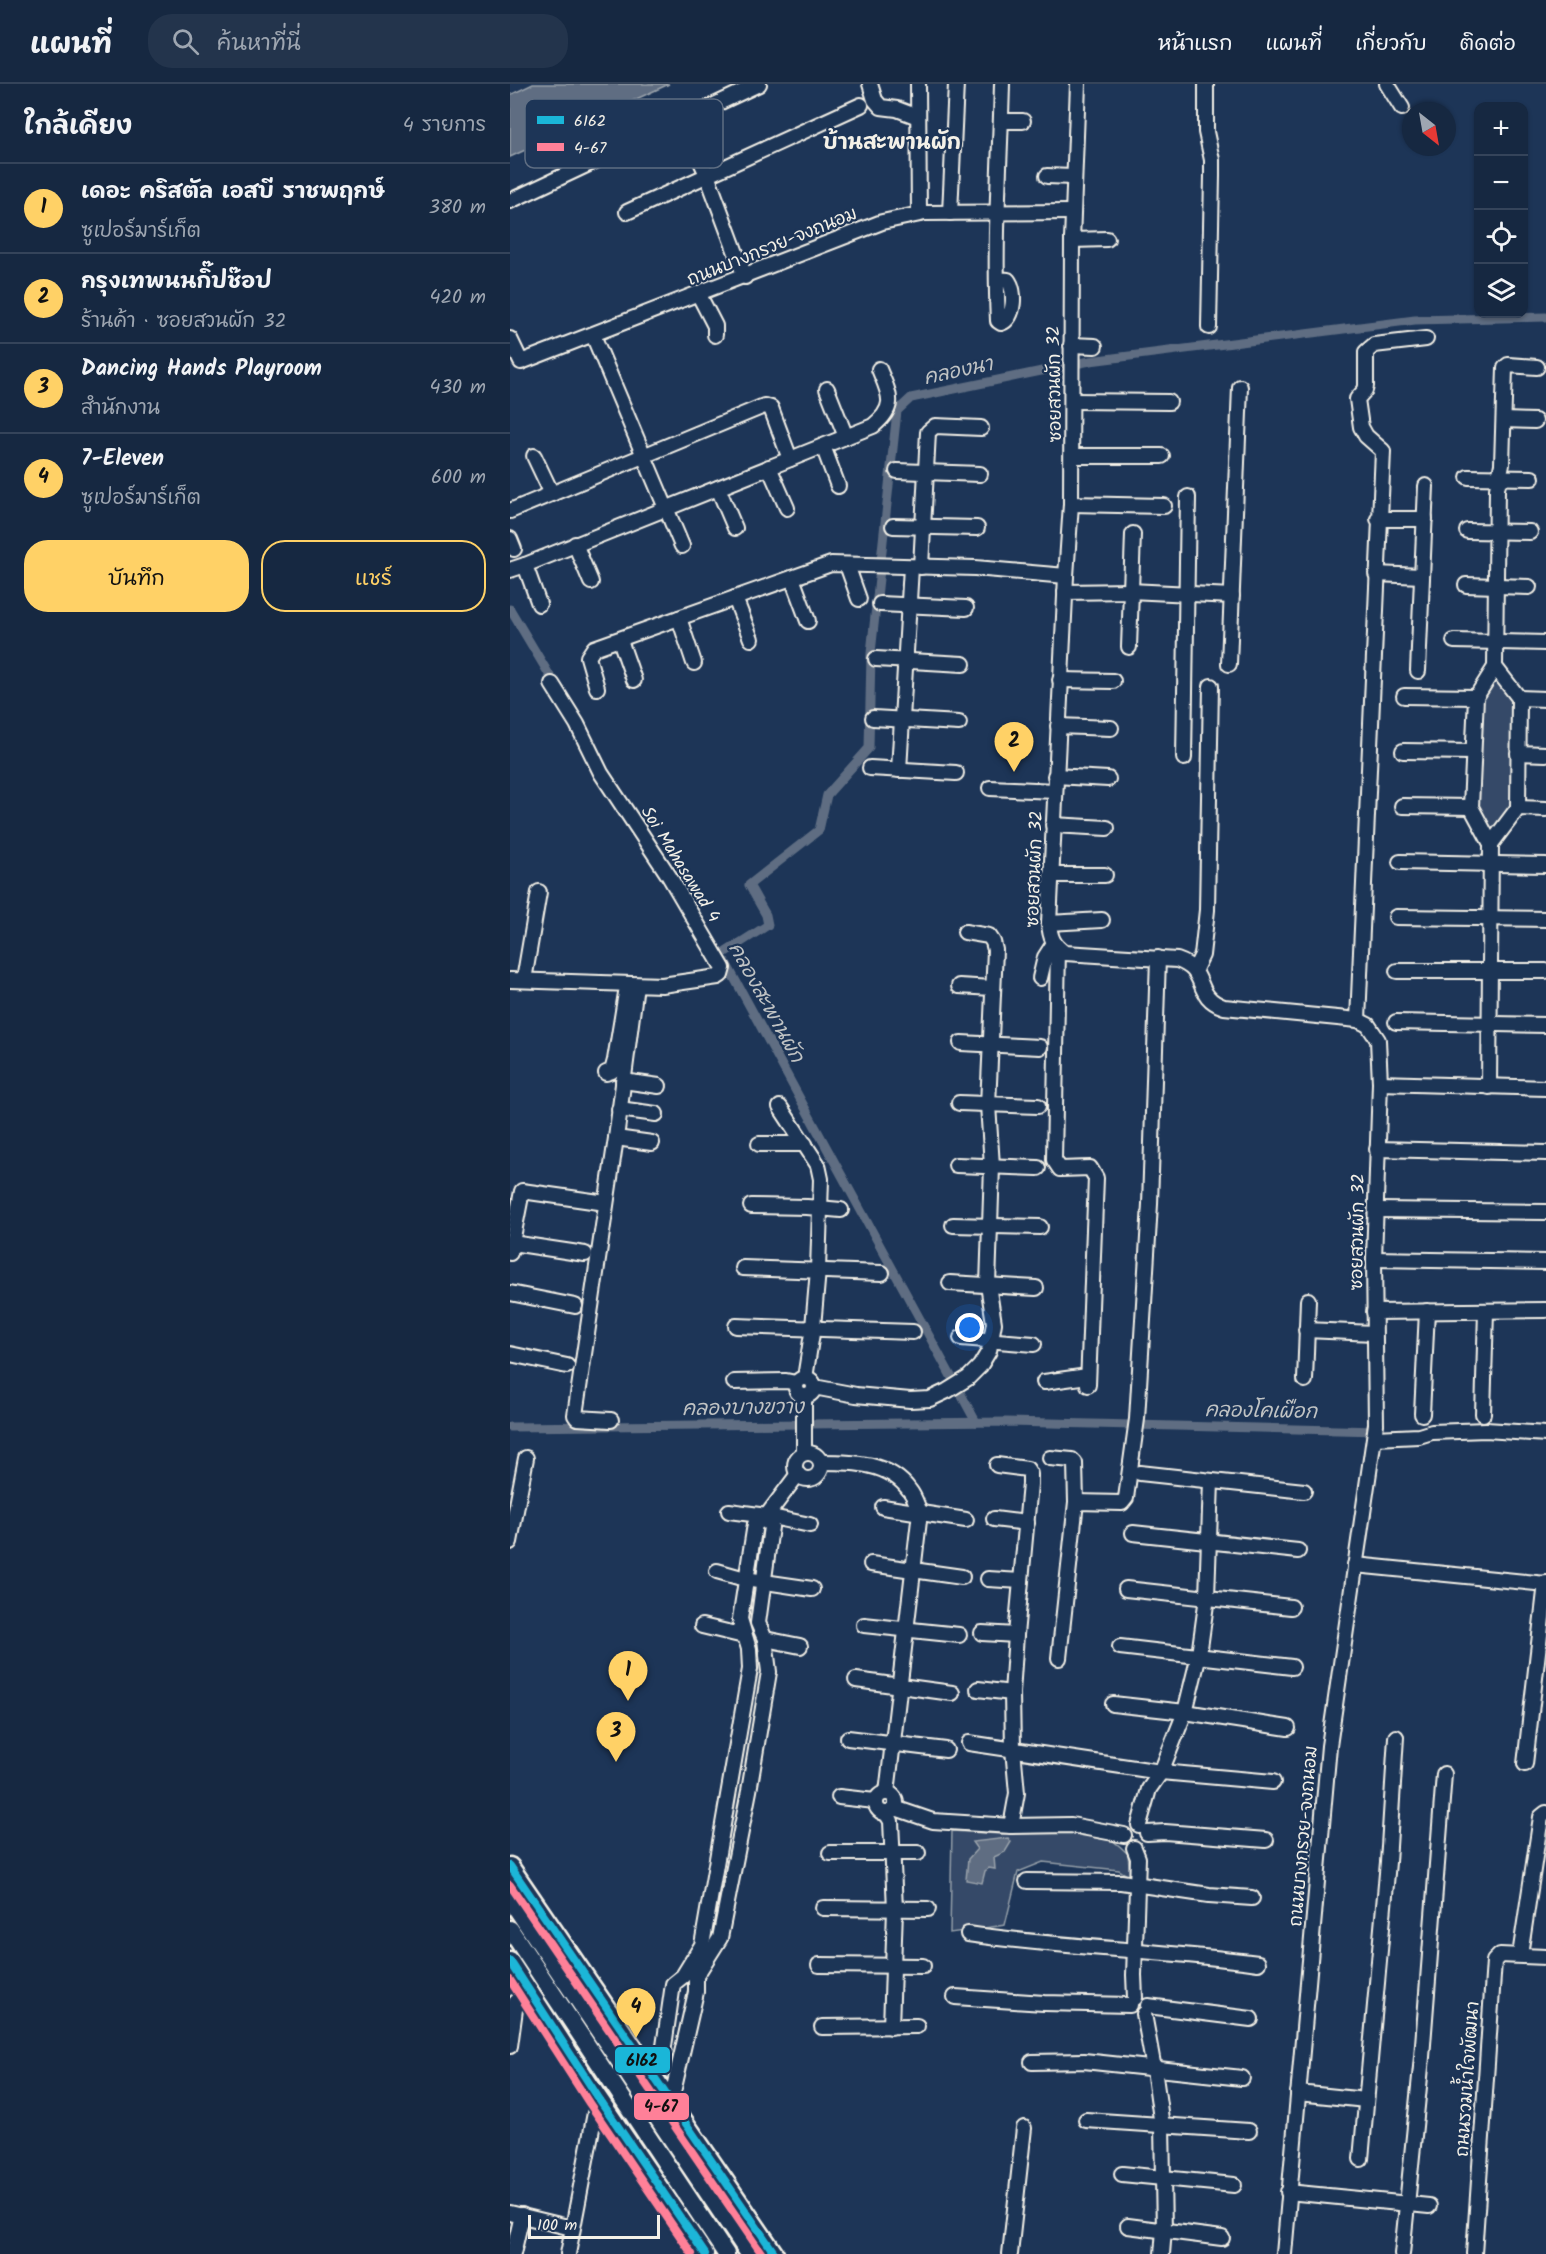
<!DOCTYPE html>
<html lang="th">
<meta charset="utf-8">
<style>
:root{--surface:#162841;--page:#23344c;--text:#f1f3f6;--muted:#9ea6b1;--line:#35445a;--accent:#ffd166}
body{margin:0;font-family:Kalam,"Playpen Sans Thai",sans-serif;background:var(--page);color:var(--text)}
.controls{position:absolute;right:18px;top:18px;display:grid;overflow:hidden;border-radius:12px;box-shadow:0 2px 4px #0004}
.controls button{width:54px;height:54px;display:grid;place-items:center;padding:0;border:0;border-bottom:2px solid var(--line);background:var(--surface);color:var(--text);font:30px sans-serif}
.compass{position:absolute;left:892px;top:18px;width:54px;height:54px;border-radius:50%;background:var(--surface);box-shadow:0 2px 4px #0004;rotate:149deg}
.scale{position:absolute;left:18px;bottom:15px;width:132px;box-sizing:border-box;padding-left:6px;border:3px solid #f4f1e8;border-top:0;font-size:16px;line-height:21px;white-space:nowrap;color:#f4f1e8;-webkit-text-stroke:4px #1d3557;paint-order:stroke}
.you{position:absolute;left:460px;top:1244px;width:21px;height:21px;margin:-15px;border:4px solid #fff;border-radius:50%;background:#1a73e8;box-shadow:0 0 0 9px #1a73e833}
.badge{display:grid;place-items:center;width:39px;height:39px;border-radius:50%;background:var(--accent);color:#111;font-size:20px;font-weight:700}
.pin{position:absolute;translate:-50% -50px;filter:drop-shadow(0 2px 3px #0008)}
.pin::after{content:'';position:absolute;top:32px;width:21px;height:18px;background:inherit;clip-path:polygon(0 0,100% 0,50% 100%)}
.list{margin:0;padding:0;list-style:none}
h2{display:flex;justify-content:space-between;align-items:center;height:78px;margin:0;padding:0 24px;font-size:26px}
h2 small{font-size:20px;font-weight:400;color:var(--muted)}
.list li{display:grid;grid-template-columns:39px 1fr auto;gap:18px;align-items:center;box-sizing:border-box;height:90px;padding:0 24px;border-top:2px solid var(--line)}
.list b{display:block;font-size:22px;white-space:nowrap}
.list p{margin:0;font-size:20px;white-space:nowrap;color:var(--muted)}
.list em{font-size:20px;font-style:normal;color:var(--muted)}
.actions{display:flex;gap:12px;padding:18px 24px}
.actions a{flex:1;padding:14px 0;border:2px solid var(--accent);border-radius:24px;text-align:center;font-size:21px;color:var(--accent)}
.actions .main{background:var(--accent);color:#111}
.icon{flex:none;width:33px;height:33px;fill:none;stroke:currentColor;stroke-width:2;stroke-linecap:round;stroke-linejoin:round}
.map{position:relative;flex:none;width:1036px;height:2170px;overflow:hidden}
header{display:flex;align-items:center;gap:36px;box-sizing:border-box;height:84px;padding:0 30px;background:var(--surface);border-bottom:2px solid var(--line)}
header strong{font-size:28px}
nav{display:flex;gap:33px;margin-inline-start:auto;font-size:21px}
.search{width:420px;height:54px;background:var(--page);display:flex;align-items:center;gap:15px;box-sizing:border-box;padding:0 21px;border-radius:24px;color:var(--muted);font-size:22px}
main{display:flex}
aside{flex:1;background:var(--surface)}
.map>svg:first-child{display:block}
.green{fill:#354a67;stroke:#949ea8;stroke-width:1.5}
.water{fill:#5e6d82;stroke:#9aa2ab;stroke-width:1.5}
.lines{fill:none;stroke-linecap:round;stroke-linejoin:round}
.canal{stroke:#5e6d82;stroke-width:9}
.minor-casing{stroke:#f4f1e8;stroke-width:18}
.major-casing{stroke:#f4f1e8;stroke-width:21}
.minor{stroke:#1d3557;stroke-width:14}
.major{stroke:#1d3557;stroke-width:16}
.bus-1-casing{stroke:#1d3557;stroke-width:12}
.bus-2-casing{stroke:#1d3557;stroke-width:12}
.bus-1{stroke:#1ab6d8;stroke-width:8}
.bus-2{stroke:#ff8098;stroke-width:8}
.labels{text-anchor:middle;stroke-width:4.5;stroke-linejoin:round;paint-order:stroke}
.street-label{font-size:18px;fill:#f4f1e8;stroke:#1d3557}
.water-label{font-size:20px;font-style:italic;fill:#c0c3c4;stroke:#1d3557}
.quarter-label{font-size:21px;font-weight:bold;fill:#f4f1e8;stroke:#1d3557}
.key{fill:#1d3557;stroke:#5e6d82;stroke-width:1.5}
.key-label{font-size:16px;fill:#f4f1e8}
.line-badge{stroke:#1d3557;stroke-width:2}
.pale-badge-label{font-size:16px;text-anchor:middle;font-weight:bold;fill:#111}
</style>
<header>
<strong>แผนที่</strong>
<div class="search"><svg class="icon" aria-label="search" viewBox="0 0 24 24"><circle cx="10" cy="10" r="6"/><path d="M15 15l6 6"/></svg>ค้นหาที่นี่</div>
<nav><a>หน้าแรก</a><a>แผนที่</a><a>เกี่ยวกับ</a><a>ติดต่อ</a></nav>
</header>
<main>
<aside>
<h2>ใกล้เคียง<small>4 รายการ</small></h2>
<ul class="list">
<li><span class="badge">1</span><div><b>เดอะ คริสตัล เอสบี ราชพฤกษ์</b><p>ซูเปอร์มาร์เก็ต</p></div><em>380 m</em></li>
<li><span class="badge">2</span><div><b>กรุงเทพนนกิ๊ปช๊อป</b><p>ร้านค้า · ซอยสวนผัก 32</p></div><em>420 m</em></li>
<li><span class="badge">3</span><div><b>Dancing Hands Playroom</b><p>สำนักงาน</p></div><em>430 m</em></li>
<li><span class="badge">4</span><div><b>7-Eleven</b><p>ซูเปอร์มาร์เก็ต</p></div><em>600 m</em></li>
</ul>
<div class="actions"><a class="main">บันทึก</a><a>แชร์</a></div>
</aside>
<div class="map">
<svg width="1036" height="2170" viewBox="0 0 1036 2170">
<rect width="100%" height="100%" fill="#1d3557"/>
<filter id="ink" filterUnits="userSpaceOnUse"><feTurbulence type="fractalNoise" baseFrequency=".0167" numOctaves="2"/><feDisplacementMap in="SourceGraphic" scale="12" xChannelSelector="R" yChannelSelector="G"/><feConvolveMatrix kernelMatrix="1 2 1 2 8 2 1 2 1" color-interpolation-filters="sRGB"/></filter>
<g filter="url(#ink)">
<g class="green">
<polygon points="985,583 1009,614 1008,724 981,760 961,723 966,613"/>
<path d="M545,1746C580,1747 592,1743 618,1770L620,1793L609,1786L533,1778L508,1788L495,1841L440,1849L442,1747L492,1750Z"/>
</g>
<g class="water">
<polygon points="23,0 159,0 0,73 0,11"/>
<polygon points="498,1754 501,1758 495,1768 484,1773 485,1785 479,1784 475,1787 472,1799 456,1796 458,1775 467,1765 462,1758"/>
</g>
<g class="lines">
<g class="canal">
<polyline points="0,525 46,602"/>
<polyline points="211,871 258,841 256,831 239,801 309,746 317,711 359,664 361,569 387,327 401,314 580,277 905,236 1036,233"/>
<polyline points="215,877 466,1338"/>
<polyline points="0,1343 497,1338 870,1347"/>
</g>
<defs>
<g id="minor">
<polyline points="360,0 365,16 371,23 387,25 408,33"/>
<polyline points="408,0 409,130"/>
<path d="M568,0L562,156L561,420L556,492L539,839C540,853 543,861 555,869L667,876C700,887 682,912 714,923L848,936L858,941L868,956L870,999L864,1175L866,1340L819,1662L774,2170"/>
<polyline points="696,0 696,48 702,76 702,92 699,243"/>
<polyline points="877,0 892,24"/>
<polyline points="173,37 197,91 235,193"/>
<polyline points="491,37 513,37"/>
<polyline points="537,92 563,93"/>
<polyline points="0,117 249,0"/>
<polyline points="117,128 351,21"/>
<polyline points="440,129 446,0"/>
<polyline points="562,156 597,155"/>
<path d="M488,195L498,196C506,206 505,235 491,239L488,237C484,158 490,79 492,0"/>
<polyline points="189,211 205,242 205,251"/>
<polyline points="83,251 172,462"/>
<polyline points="0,255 11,278 372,138 415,129 562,128"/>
<polyline points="561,261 585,262"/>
<polyline points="317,305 336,353"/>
<polyline points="563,317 659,318"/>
<polyline points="994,336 1025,337"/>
<polyline points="313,362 328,402"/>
<polyline points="24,372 42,410"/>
<polyline points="562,372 652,372"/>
<polyline points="259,383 277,424"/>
<polyline points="387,387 470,390"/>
<polyline points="958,393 1022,394"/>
<polyline points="208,404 225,444"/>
<polyline points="561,420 654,422"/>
<polyline points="0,427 254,322 261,324 280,375"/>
<polyline points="868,435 915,435"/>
<polyline points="383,442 467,444"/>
<polyline points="957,447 1020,448"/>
<polyline points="0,455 4,465"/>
<polyline points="65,460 81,498"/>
<polyline points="337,481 349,515"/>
<polyline points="411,483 418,348 425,342 471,344"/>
<polyline points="0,486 15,481"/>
<polyline points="866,490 912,492"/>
<polyline points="282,494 298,537"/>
<polyline points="956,501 1019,503"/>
<polyline points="555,508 620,507 722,512"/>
<polyline points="225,514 241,555"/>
<path d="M29,520L15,481L363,342C388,322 379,310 369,285"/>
<polyline points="370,520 456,524"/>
<polyline points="169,534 184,579"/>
<polyline points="110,556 124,596"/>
<polyline points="944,557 1036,559"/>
<polyline points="619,563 623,450"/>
<polyline points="366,575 453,580"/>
<polyline points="719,580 730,303"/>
<polyline points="908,587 916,402"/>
<polyline points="550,596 603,597"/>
<polyline points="87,604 78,573 84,564 321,480 465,484 556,492"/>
<polyline points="894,612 966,613"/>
<polyline points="1009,614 1036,615"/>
<polyline points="363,634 449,639"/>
<polyline points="548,642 601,644"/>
<polyline points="893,667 963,668"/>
<polyline points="1008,669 1036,670"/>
<polyline points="674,674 678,413"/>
<polyline points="360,684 446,689"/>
<polyline points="389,686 401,483"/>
<polyline points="545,692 598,695"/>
<polyline points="480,704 545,707"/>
<polyline points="892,722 961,723"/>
<polyline points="1008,724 1036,725"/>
<polyline points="543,741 597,744"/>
<polyline points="981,760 1008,724 1009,614 985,583"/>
<polyline points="890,778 1036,781"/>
<polyline points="541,791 595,791"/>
<polyline points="886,833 1036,835"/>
<polyline points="539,839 592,836"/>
<polyline points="548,864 544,1076 550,1085 580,1084 586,1094 578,1301"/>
<polyline points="685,885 692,871 697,826 701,602"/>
<polyline points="887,887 1036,887"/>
<polyline points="530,894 535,873 544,859"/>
<polyline points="0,896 152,901 208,893 211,891 213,884 159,792 91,689 67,640 42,600"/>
<polyline points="14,896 29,808"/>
<polyline points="126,901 106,1054 142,1059"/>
<polyline points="449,902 482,904"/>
<polyline points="848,936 873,367 856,352 851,343 847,315 855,306 856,302 856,268 864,261 916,255"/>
<polyline points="886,938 1036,941"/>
<polyline points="451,959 530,963"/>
<polyline points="96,989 102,987 105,976 117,903"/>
<polyline points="113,997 149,1002"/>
<polyline points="870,999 1036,1004"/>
<polyline points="979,1003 981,760 961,723 966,613 985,583 987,405 992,380 995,284 998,281 1027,283"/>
<polyline points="449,1019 528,1022"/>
<polyline points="270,1023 308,1081 311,1095 308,1186 303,1243 295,1294"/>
<polyline points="109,1025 146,1030"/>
<polyline points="249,1060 295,1060"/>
<polyline points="867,1065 1036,1069"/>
<polyline points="446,1081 528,1084"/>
<polyline points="241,1122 297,1123 331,1126"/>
<polyline points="867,1126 1036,1128"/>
<polyline points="443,1141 530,1143"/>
<polyline points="2,1159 75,1170"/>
<polyline points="0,1169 12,1107 89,1118"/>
<polyline points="864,1175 1036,1178"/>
<polyline points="233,1184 372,1189"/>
<polyline points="440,1199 526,1204"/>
<polyline points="0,1209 65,1222"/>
<polyline points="864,1228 1036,1226"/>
<polyline points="226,1242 403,1248"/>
<polyline points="796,1246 864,1249"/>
<polyline points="451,1254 524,1260"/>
<polyline points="0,1270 57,1282"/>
<circle cx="295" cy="1303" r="9"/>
<polyline points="795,1296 798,1216"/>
<polyline points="224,1298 276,1297 286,1299"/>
<polyline points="534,1298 578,1292"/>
<polyline points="304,1303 346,1311 400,1316 420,1315 437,1307 458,1294 470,1282 479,1267 484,1239 478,1201 482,1082 478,1021 485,866 483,858 479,852 455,848"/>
<polyline points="912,1330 917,1227"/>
<polyline points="973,1330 976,1227"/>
<polyline points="101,1336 67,1334 65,1331 106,1054"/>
<polyline points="865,1354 909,1352 922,1348 976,1346 1036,1350"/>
<circle cx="298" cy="1382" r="13"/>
<polyline points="294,1369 294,1312"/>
<polyline points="540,1374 562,1376 565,1379 566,1418"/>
<path d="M311,1378C343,1378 380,1378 400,1407C405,1413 407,1422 410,1428L377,1709"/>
<polyline points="487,1381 517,1385 520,1390 520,1400 506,1551 502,1609 503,1665 507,1709 501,1742"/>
<polyline points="630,1389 794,1407"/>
<polyline points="373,1423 456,1436"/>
<polyline points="219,1427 257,1432 300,1441"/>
<polyline points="484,1435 517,1439"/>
<polyline points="623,1449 788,1467"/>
<polyline points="0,1458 16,1374"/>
<polyline points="361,1480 452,1493"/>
<polyline points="845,1481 1036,1500"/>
<polyline points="207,1487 235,1495 302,1505"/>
<polyline points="478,1495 511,1497"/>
<polyline points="616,1505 781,1523"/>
<polyline points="354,1541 449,1551"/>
<polyline points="192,1542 234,1552"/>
<polyline points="472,1549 506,1551"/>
<polyline points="255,1555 290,1562"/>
<polyline points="610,1563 782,1583"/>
<polyline points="549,1574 566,1418 612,1419 616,1414 627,1335 640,1120 648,874"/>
<polyline points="346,1596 442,1609"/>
<polyline points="468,1605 502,1609"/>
<polyline points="603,1620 675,1628 778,1644"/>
<polyline points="338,1654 436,1666"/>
<polyline points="459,1659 651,1688 763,1698"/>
<polyline points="1015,1680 1036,1499"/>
<circle cx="376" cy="1719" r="10"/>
<polyline points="329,1713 365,1717"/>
<polyline points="385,1724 423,1737 501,1742 561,1741 614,1751"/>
<polyline points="376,1729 381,1737 385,1825 381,1943"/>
<polyline points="629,1741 639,1705 651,1688 675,1628 689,1571 697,1513 701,1397"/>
<polyline points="637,1749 655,1748 756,1756"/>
<polyline points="624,1764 628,1774 624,1891 625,1914"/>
<polyline points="320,1769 408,1769"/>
<polyline points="517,1797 611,1798 699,1811 742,1814"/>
<polyline points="313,1824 418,1825"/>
<path d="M458,1850C554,1864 652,1866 748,1879"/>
<polyline points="1010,1871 1031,1733 1036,1729"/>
<polyline points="309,1881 413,1882"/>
<polyline points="445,1913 534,1919 620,1921"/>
<polyline points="638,1922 741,1935"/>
<polyline points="634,1930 644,1985 652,2042 654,2146 652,2170"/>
<polyline points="312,1943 407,1942"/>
<polyline points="0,1962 6,1918"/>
<polyline points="522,1978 574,1977 732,1994"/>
<polyline points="140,1987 151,1983 163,1900 173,1892 192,1861 240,1585 239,1565 230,1535 245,1440 255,1434 288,1390"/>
<polyline points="788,2009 856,2016"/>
<polyline points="161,2017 186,1908 186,1892 210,1854 239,1707 259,1588 255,1555 248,1539 261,1443 255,1434"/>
<polyline points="576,2036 739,2047"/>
<polyline points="851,2075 878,1778 886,1653"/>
<polyline points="612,2090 724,2101"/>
<polyline points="778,2108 919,2122"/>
<polyline points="0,2129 62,2144"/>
<polyline points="618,2142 712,2154"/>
<polyline points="3,2170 12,2131"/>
<polyline points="58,2170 88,2013"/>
<polyline points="500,2170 514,2044"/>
<polyline points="892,2170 912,1973 934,1690"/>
<polyline points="964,2170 984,1877 990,1871 1036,1873"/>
</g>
<g id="major">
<polyline points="0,1782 265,2170"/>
<polyline points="0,1815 239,2170"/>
<polyline points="0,1845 216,2170"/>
<polyline points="0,1877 88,2013 195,2170"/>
</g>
</defs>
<use href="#minor" class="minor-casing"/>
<use href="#major" class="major-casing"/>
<use href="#minor" class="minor"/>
<use href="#major" class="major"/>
<defs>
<g id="bus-1">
<polyline points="0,1782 265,2170"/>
<polyline points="0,1877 88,2013 195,2170"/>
</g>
<g id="bus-2">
<polyline points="0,1801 252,2170"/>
<polyline points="0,1896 79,2019 182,2170"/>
</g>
</defs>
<use href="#bus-1" class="bus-1-casing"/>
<use href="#bus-2" class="bus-2-casing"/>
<use href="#bus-1" class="bus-1"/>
<use href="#bus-2" class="bus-2"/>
</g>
</g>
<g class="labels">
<g class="street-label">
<text transform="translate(262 162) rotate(-22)" y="6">ถนนบางกรวย-จงถนอม</text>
<text transform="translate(544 300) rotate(-91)" y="6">ซอยสวนผัก 32</text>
<text transform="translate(171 780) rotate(58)" y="6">Soi Mahasawad 4</text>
<text transform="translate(524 785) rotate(-88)" y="6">ซอยสวนผัก 32</text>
<text transform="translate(847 1148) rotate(-89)" y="6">ซอยสวนผัก 32</text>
<text transform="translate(793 1752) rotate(-85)" y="6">ถนนบางกรวย-จงถนอม</text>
<text transform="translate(957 1995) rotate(-86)" y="6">ถนนรวมน้ำใจพัฒนา</text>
</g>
<g class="water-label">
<text transform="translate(448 286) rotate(-12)" y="7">คลองนา</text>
<text transform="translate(257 918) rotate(61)" y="7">คลองสะพานผัก</text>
<text transform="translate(233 1323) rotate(-1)" y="7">คลองบางขวาง</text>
<text transform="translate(751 1326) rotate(1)" y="7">คลองโคเผือก</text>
</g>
<g class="quarter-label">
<text x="382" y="65">บ้านสะพานผัก</text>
</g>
</g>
<rect x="15" y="15" width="198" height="69" rx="9" class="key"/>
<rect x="27" y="32" width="27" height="8" fill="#1ab6d8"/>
<rect x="27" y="59" width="27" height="8" fill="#ff8098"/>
<g class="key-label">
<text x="64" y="42">6162</text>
<text x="64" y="69">4-67</text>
</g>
<g class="line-badge">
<rect x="104" y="1962" width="57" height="28" rx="6" fill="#1ab6d8"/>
<rect x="123" y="2008" width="57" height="29" rx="6" fill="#ff8098"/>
</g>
<g class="pale-badge-label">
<text x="132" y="1982">6162</text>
<text x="151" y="2028">4-67</text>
</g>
</svg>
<div class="controls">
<button>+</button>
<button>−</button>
<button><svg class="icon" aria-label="locate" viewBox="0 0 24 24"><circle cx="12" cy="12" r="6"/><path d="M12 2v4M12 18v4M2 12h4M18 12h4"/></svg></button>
<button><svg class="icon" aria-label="layers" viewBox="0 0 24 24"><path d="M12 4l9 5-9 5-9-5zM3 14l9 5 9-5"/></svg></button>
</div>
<svg class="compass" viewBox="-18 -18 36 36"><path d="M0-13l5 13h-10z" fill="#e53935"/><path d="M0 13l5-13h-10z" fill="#9ea6b1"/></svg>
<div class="scale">100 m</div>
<div class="you"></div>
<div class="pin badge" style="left:118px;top:1617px">1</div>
<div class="pin badge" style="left:504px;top:688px">2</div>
<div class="pin badge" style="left:106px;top:1678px">3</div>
<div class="pin badge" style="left:126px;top:1954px">4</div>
</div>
</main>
